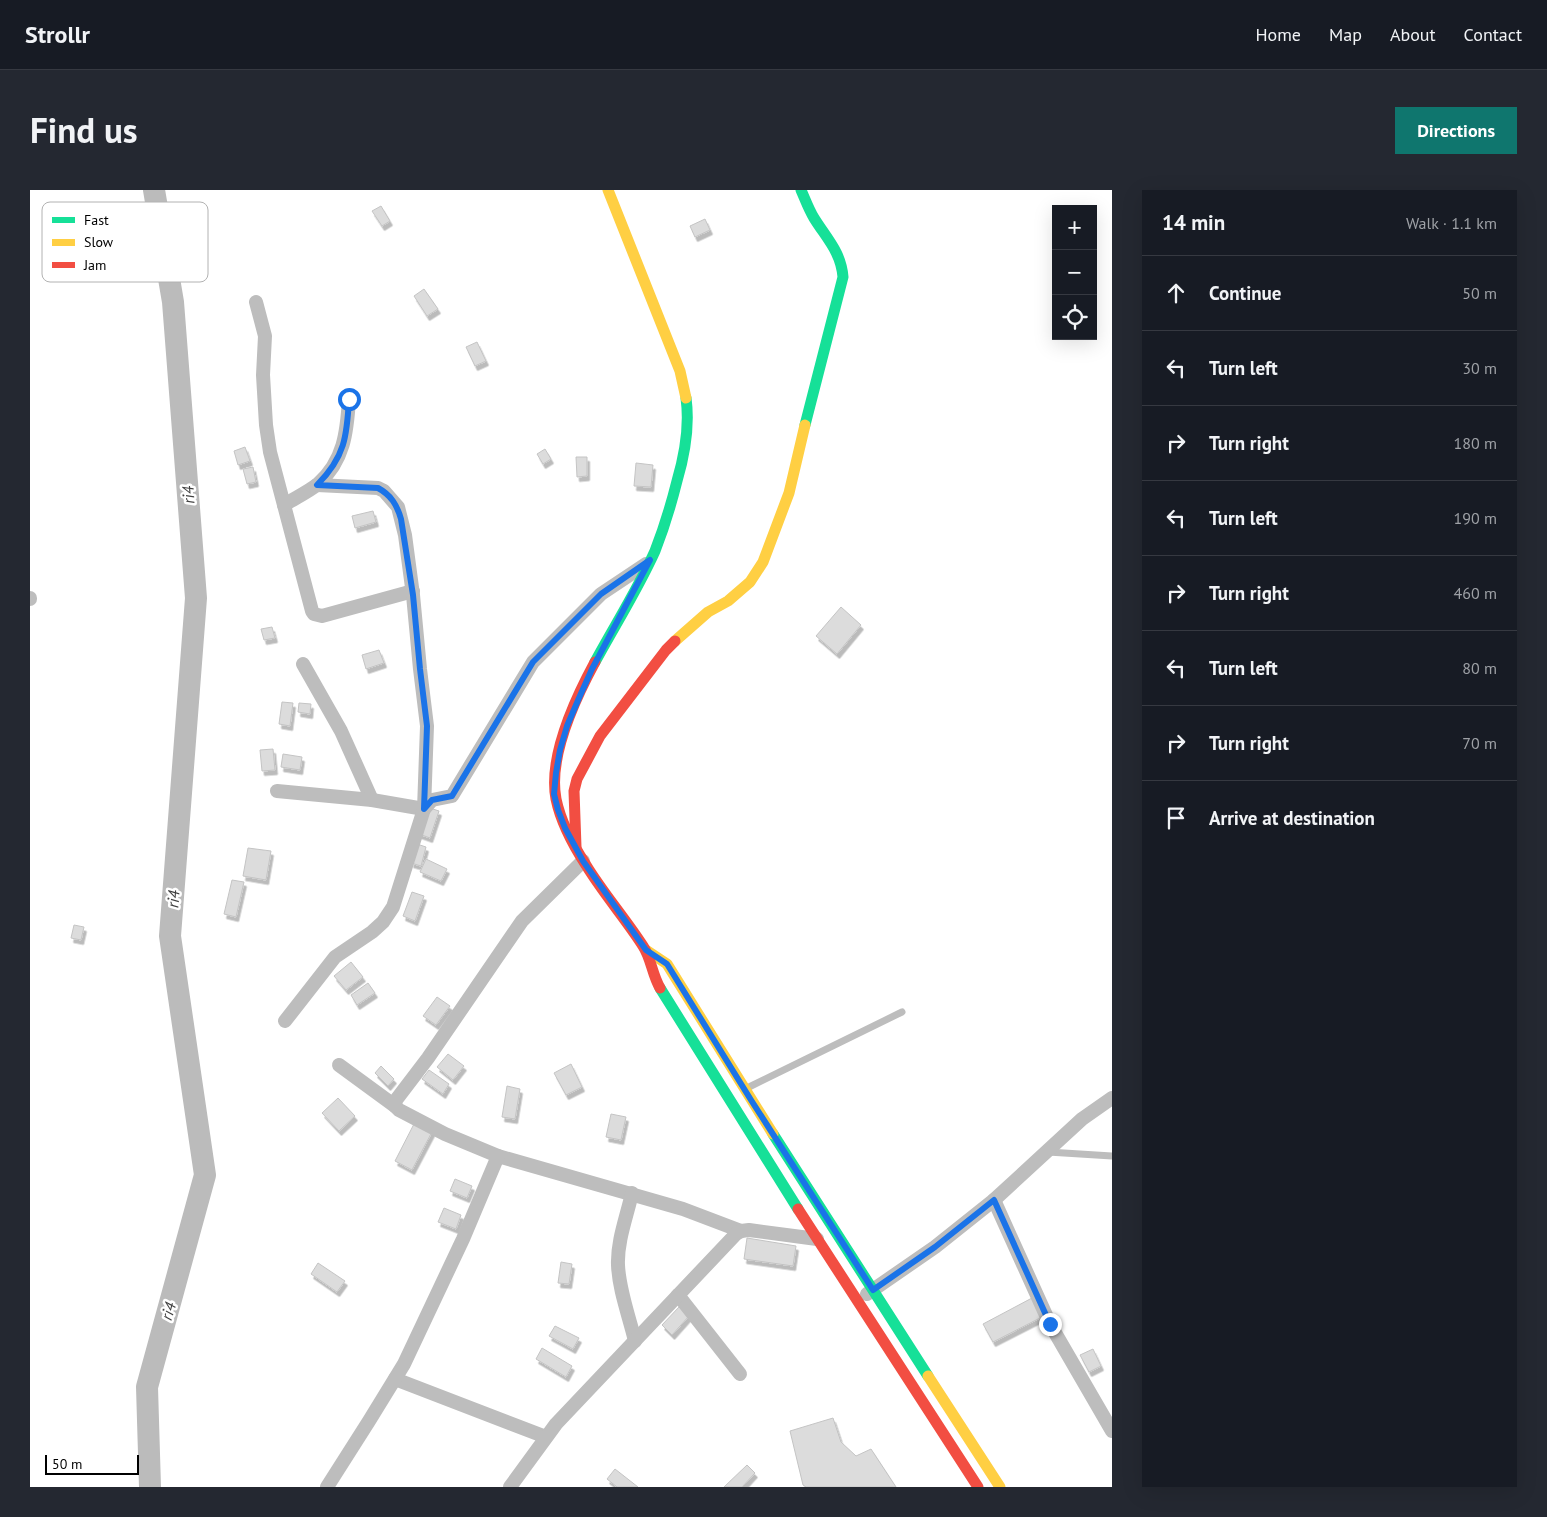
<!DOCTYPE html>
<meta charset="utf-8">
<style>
:root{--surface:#171b24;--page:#242831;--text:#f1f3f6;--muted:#9ea1a6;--line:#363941;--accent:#0f766e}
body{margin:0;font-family:"PT Sans",sans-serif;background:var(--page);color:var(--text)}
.controls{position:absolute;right:15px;top:15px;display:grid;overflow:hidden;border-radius:0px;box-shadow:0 5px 20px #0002}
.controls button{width:45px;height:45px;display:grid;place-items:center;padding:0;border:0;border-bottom:1px solid var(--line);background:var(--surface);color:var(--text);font:25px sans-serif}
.scale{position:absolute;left:15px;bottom:12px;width:94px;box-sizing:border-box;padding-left:5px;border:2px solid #000;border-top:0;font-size:14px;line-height:18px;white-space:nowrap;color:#000;-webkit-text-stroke:4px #fff;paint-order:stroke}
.stop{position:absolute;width:15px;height:15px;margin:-11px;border:4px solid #1a73e8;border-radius:50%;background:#fff}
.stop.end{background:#1a73e8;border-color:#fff;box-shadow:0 1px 5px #0008}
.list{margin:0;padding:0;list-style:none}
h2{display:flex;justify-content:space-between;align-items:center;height:65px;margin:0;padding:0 20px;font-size:21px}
h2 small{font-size:16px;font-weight:400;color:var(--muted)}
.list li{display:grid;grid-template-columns:32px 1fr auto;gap:15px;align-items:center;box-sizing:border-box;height:75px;padding:0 20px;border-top:1px solid var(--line)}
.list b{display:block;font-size:19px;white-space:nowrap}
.list em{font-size:16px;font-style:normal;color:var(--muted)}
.icon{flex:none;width:28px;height:28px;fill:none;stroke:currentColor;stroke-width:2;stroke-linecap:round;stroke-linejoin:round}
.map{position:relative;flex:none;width:1082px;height:1297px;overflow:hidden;border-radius:0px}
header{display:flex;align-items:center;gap:30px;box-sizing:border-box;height:70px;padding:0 25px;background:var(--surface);border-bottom:1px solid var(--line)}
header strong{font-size:24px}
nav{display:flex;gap:28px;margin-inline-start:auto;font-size:18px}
.intro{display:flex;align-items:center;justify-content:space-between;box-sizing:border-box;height:120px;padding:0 30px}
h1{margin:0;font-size:35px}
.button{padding:12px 22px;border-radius:0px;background:var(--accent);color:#fff;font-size:18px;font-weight:700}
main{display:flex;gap:30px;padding:0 30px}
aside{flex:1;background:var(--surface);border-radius:0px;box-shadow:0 5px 20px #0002}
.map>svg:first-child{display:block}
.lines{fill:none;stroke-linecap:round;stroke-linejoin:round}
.river{stroke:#bbb;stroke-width:22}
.building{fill:#dcdcdc;stroke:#c4c4c4;filter:url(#shadow)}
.lane{stroke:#bdbdbd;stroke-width:7}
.street{stroke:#bdbdbd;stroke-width:14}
.fast{stroke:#16e098;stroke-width:11}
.slow{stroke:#ffcf43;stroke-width:11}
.jam{stroke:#f24e42;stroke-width:11}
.route{stroke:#1a73e8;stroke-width:6}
.labels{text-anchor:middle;stroke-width:5;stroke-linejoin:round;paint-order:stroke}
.water-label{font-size:16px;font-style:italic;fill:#3f3f3f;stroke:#fff}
.key{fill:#fff;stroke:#b2b2b2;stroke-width:1}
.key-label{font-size:14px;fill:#000}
</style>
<header>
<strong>Strollr</strong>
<nav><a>Home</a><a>Map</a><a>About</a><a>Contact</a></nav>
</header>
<div class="intro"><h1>Find us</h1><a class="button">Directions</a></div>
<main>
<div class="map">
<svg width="1082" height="1297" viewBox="0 0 1082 1297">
<defs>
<filter id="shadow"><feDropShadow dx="2.5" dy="4.5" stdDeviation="0" flood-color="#0004"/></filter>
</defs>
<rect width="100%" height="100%" fill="#fff"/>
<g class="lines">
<polyline class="river" points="120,1297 117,1197 175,985 140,746 166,408 143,112 124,0"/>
</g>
<g class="building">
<polygon points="351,16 360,31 352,36 342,21"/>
<polygon points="675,29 680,40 665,47 660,36"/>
<polygon points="394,99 408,119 397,126 384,106"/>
<polygon points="447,152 456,171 445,176 436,157"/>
<polygon points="215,257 220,271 208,275 204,261"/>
<polygon points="515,259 521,269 513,274 507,264"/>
<polygon points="546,267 557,267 557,286 547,287"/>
<polygon points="606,273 623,275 621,297 604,296"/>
<polygon points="223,277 226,292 217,294 213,279"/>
<polygon points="343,321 346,332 325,338 322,326"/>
<polygon points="811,417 831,435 807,464 786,446"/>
<polygon points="242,437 245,448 234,450 231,439"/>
<polygon points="349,460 354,473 336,479 332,465"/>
<polygon points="252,512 263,513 260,536 249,534"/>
<polygon points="269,513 281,514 280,524 268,522"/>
<polygon points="243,559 245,580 232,581 230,560"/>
<polygon points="253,564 272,567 270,580 251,577"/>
<polygon points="397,617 409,621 400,648 389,644"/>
<polygon points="387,654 396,657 391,676 381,673"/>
<polygon points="218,658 241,661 236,690 213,686"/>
<polygon points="396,669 417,679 411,691 390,682"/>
<polygon points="202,690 214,692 206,727 194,724"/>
<polygon points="382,702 394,706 385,731 373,726"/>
<polygon points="44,735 54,737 51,750 41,748"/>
<polygon points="321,772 333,787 316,800 304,786"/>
<polygon points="338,793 345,803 327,815 321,805"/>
<polygon points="407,807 420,816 406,835 393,826"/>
<polygon points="418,864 434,876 423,890 407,877"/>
<polygon points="541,874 552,897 536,905 524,883"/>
<polygon points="351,876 364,889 358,896 345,883"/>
<polygon points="399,880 419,894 413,904 392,889"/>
<polygon points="477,896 490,899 485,929 472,927"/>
<polygon points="308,908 325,926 309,941 292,923"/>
<polygon points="581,924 596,927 591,950 576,947"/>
<polygon points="385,932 403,940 382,980 365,971"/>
<polygon points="425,989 442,996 437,1008 420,1001"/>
<polygon points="414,1018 431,1025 426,1039 408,1032"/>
<polygon points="717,1048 766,1056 763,1076 714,1069"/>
<polygon points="531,1072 542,1074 539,1094 528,1093"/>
<polygon points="288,1073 315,1091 307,1102 281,1084"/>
<polygon points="1002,1108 1012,1127 963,1152 953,1134"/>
<polygon points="649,1117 659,1126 642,1145 632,1135"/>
<polygon points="525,1136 549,1148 543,1159 519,1146"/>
<polygon points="512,1158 542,1176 536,1187 506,1169"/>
<polygon points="1063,1159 1071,1176 1059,1182 1050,1165"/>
<polygon points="803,1228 811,1252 826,1266 841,1259 866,1297 776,1297 773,1295 760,1241"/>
<polygon points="717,1275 725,1283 712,1297 694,1297"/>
<polygon points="585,1279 608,1297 587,1297 577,1289"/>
</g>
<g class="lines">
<g class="lane">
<polyline points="717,898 872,822"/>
<polyline points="1018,962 1082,966"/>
</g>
<g class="street">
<polyline points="226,112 235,146 233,185 236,235 240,262 282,421 284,424 292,426 383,401"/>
<path d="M254,315C265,308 278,302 288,294C314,271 317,242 319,209"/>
<polyline points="0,408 0,409"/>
<polyline points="273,474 311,541 342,610"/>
<polyline points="247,601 342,610 394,619 402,610 422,606 503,472 571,404 616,374"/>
<polyline points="553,671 492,731 398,868 366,910 365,916 369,920 415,944 468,966 653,1019 711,1041"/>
<polyline points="255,831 305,767 342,742 353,732 363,717 394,619 397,536 390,479 383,405 375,345 368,317 354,301 348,298 287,295"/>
<polyline points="309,875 365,916"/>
<path d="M602,1003C597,1026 587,1051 588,1075C589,1100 599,1126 605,1151"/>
<polyline points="964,1010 1020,1134 1082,1241"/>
<polyline points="837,1104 905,1057 964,1010 1052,929 1082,908"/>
<polyline points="648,1105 710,1184"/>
<polyline points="365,1189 516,1247"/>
<polyline points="297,1297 339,1231 374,1174 433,1049 468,966"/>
<polyline points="480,1297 526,1234 706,1044 711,1041 719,1040 787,1049"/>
</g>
<g class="fast">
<path d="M771,0C775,9 779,20 784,28C797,49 811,62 813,87L775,235"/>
<path d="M565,472C585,435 608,399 625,361C634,338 641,315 647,291C655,264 660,237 656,208"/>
<polyline points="630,798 768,1019"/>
<polyline points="743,944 898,1186"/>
</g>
<g class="slow">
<polyline points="578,0 650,181 656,208"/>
<polyline points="645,451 678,422 698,411 720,392 733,372 759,303 775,235"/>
<polyline points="616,760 637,774 743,944"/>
<polyline points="898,1186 970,1297"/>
</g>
<g class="jam">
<path d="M565,472C545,509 518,567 526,609C531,633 543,655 556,675C573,703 595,728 613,756C621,768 622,784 630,798"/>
<polyline points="546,657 544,601 547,589 570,546 636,460 645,451"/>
<polyline points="768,1019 948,1297"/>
</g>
</g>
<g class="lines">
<path class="route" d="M319,209C317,246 315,267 287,295L348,298C361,305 367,315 371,329L383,405L390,479L397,536L394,619L402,610L422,606L503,472L571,404L620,370L562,479L549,508L537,536L530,560L526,583L524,604L528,620L535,638L553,671L616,760L637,774L721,910L843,1100L905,1057L964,1010L1020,1134"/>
</g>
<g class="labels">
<g class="water-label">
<text transform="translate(158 305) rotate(-94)" y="6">ri4</text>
<text transform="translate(143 709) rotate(-86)" y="6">ri4</text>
<text transform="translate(138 1121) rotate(-74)" y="6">ri4</text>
</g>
</g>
<rect x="12" y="12" width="166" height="80" rx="8" class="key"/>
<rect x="22" y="27" width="23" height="6" fill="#16e098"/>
<rect x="22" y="49" width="23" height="7" fill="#ffcf43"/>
<rect x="22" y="72" width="23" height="6" fill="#f24e42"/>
<g class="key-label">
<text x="54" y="35">Fast</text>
<text x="54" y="57">Slow</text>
<text x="54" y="80">Jam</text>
</g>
</svg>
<div class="controls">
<button>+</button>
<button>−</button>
<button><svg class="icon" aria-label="locate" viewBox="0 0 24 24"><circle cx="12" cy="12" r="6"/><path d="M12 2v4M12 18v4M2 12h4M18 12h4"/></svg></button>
</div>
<div class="scale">50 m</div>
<div class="stop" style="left:319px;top:209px"></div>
<div class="stop end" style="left:1020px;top:1134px"></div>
</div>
<aside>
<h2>14 min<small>Walk · 1.1 km</small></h2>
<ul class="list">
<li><svg class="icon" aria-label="ahead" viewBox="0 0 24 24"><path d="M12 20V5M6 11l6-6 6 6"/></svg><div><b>Continue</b></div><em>50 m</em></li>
<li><svg class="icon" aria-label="left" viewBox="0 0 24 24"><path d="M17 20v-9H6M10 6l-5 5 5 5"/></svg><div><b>Turn left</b></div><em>30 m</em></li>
<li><svg class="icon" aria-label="right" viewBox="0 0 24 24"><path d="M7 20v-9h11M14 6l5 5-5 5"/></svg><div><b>Turn right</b></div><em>180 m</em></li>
<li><svg class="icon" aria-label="left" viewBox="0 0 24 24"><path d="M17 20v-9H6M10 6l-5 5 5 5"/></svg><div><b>Turn left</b></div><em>190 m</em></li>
<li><svg class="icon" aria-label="right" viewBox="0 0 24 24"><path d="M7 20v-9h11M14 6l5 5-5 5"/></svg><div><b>Turn right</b></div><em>460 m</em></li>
<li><svg class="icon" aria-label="left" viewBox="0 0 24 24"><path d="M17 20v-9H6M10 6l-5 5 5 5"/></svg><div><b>Turn left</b></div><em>80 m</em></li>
<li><svg class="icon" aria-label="right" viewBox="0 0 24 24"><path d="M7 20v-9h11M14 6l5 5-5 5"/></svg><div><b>Turn right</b></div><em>70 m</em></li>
<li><svg class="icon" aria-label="arrive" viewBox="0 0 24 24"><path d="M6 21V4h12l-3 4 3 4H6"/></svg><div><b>Arrive at destination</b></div></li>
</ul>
</aside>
</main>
